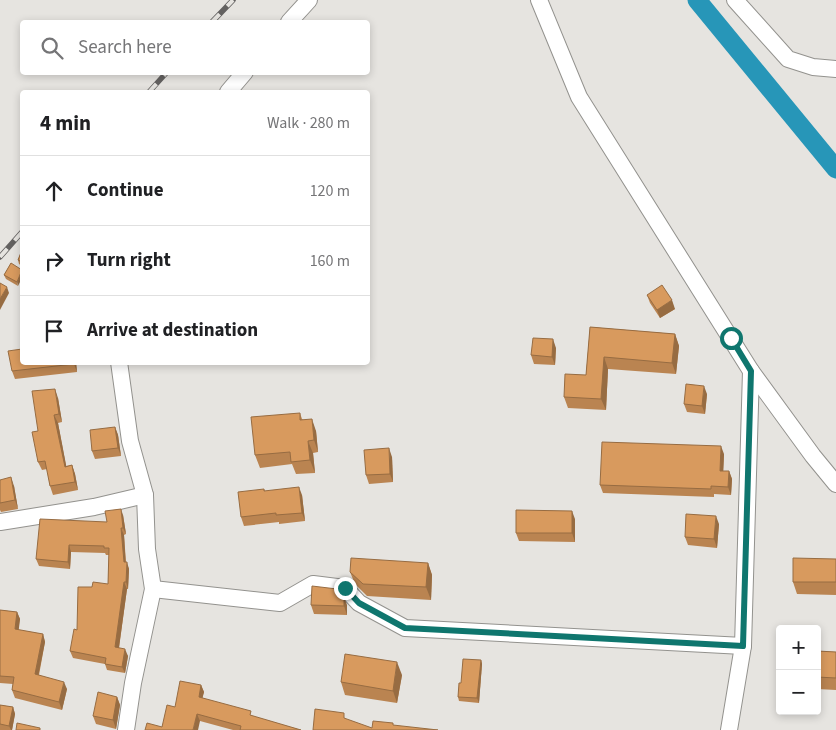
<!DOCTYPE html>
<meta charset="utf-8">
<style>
:root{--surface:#fff;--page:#f6f6f6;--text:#202124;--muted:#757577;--line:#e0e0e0}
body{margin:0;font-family:"Source Sans 3",sans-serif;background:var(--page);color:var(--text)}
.controls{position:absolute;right:15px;bottom:15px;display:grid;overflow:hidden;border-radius:5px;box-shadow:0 2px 8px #0003}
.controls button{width:45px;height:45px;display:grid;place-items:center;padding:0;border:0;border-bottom:1px solid var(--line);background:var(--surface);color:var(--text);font:25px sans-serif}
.stop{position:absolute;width:15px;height:15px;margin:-11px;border:4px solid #0f766e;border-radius:50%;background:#fff}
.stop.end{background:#0f766e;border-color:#fff;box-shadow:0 1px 5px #0008}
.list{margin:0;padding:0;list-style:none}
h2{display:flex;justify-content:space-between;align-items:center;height:65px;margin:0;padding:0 20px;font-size:21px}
h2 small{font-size:16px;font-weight:400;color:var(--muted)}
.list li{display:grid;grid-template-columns:32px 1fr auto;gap:15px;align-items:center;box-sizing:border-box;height:70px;padding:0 20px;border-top:1px solid var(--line)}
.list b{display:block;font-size:19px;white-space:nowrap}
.list em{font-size:16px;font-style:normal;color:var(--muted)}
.icon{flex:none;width:28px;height:28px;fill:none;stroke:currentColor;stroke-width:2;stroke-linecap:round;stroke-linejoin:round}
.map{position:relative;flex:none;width:836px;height:730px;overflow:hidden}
.search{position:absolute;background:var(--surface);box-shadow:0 2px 8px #0003;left:20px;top:20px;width:350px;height:55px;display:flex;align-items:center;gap:12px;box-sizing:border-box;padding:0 18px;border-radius:5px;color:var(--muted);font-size:19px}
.panel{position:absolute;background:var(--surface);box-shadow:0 2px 8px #0003;left:20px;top:90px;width:350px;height:275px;border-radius:5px}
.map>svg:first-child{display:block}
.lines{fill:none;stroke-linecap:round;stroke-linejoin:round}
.canal{stroke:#2796b8;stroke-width:19}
.street-casing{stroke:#93928e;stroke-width:18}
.street{stroke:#fff;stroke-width:16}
.rail-casing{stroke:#636160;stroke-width:5.5}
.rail{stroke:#e6e4e0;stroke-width:4;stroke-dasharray:11;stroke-linecap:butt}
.wall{fill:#ba8451}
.shaded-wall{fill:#976c42}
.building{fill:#d89a5e;stroke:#976c42}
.route{stroke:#0f766e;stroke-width:6}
</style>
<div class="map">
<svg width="836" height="730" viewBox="0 0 836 730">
<rect width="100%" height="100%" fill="#e6e4e0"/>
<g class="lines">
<polyline class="canal" points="697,0 836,169"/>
<defs>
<g id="street">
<polyline points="539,0 579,97 751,371 743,646 729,730"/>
<polyline points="735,0 788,59 813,67 836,69"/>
<polyline points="289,22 309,0"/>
<polyline points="228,92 245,72"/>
<polyline points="119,362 130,441 145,495 147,549 153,589 133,683 126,730"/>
<polyline points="751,371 813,456 836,484"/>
<polyline points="0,522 94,507 145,495"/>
<polyline points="153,589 280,603 313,584 345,588 359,603 405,628 743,646"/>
</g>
</defs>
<use href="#street" class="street-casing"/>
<use href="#street" class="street"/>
<defs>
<g id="rail">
<polyline points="212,22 233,0"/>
<polyline points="149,92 167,72"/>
<polyline points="0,257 22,232"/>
</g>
</defs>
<use href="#rail" class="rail-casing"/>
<use href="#rail" class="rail"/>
</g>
<g class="wall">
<polygon points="22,250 22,266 19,264 18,260"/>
<polygon points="11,263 18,286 6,279 4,275"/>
<polygon points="647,295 675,309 660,318 650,303"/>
<polygon points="590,327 675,334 679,346 676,374 608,369 606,410 568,408 564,397 586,375"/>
<polygon points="556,348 555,365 534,364 531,355"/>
<polygon points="22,362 76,362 77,372 15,379 12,371"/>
<polygon points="707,394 705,414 687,412 684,404"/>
<polygon points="58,398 62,422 58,423 66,466 72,465 75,474 78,490 53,495 50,486 47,469 42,470 38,462 38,431"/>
<polygon points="300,413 302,419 316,431 318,452 313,453 315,473 296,474 292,464 260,468 255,455"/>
<polygon points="115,427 118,435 121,456 95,459 92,451"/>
<polygon points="724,454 723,471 729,471 732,479 731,495 714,494 714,497 603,493 600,485"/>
<polygon points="392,457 393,482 369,484 366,475"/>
<polygon points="0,480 14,486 18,509 1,512 0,510"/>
<polygon points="264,489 265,491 302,495 305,521 279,524 279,522 244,526 241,517"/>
<polygon points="123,515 126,534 124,535 126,562 129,569 128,589 127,589 119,648 128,656 125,673 107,670 105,664 73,658 70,651 92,587 108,584 109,555 106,555 105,553 71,552 70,569 39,566 36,559 107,522"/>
<polygon points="575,519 575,542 519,541 516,533"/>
<polygon points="719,524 717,548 688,545 685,537"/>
<polygon points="836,559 836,595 797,594 793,582"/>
<polygon points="428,563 432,575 431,600 367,596 355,584 350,572"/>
<polygon points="311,605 347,605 347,615 314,614"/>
<polygon points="0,610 17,612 20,619 18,630 43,634 45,642 39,675 67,689 62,710 15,698 12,690 13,684 0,683"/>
<polygon points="817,651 836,652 836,690 817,689"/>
<polygon points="481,660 482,664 479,703 459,701 458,697 461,683"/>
<polygon points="402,675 397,703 345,695 341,682"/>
<polygon points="201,685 204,692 202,698 252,716 301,730 233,730 200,721 162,727 175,707"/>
<polygon points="117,697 120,705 116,729 96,724 93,716"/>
<polygon points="0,705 13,707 15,714 12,730 0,730"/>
</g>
<g class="shaded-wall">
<polygon points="22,270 22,278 18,286 17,282"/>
<polygon points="7,287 9,293 0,310 0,299"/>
<polygon points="672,300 675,309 660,318 657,310"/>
<polygon points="675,334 679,346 676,374 672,363"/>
<polygon points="553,339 556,348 555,365 552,357"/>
<polygon points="604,357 608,369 606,410 601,399"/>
<polygon points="74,362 76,362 77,372 74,364"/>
<polygon points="704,386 707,394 705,414 702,406"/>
<polygon points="55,389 58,398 62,422 59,414"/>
<polygon points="54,415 58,423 68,475 65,467"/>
<polygon points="312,419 316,431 318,452 314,440"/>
<polygon points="115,427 118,435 121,456 118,448"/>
<polygon points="308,441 313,453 315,473 310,460"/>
<polygon points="721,446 724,454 723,479 720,471"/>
<polygon points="389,448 392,457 393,482 390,474"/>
<polygon points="72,465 75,474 78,490 75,482"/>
<polygon points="729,471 732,479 731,495 728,487"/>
<polygon points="11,477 14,486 18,509 15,500"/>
<polygon points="299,487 302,495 305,521 302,513"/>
<polygon points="121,509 123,515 126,534 123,528"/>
<polygon points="572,511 575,519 575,542 572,533"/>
<polygon points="716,516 719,524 717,548 714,539"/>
<polygon points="121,528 124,535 126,569 124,562"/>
<polygon points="69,545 71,552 70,569 68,562"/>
<polygon points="127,562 129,569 128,589 126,582"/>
<polygon points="428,563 432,575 431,600 426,587"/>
<polygon points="124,582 127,589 118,654 115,647"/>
<polygon points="344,597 347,605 347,615 344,606"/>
<polygon points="17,612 20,619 18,636 15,629"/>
<polygon points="43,634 45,642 37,682 35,674"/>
<polygon points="125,649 128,656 125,673 122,667"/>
<polygon points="481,660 482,664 479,703 477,698"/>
<polygon points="397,662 402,675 397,703 393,691"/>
<polygon points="64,682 67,689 62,710 59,702"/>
<polygon points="201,685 204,692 201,704 199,697"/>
<polygon points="117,697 120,705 116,729 113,720"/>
<polygon points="13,707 15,714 12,730 11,730 9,726"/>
<polygon points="197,714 200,721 198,730 193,730"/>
</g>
<g class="building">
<polygon points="22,250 22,262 18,260"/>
<polygon points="11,263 22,270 17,282 4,275"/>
<polygon points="0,283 7,287 0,299"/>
<polygon points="662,285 672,300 657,310 647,295"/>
<polygon points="590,327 675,334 672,363 604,357 601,399 564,397 565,374 586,375"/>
<polygon points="533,338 553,339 552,357 531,355"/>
<polygon points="22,349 22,362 74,362 74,364 12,371 8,351"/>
<polygon points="686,384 704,386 702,406 684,404"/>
<polygon points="55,389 59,414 54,415 65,467 72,465 75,482 50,486 45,461 38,462 32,432 38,431 32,391"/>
<polygon points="300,413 300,420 312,419 314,440 308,441 310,460 291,462 290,452 255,455 251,417"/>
<polygon points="115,427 118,448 92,451 90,430"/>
<polygon points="602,442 721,446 720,471 729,471 728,487 711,486 711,489 600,485"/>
<polygon points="389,448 390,474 366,475 364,450"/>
<polygon points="11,477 15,500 0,503 0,480"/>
<polygon points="299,487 302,513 276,515 276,513 241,517 238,492 264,489 264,491"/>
<polygon points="121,509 123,528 121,528 124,562 127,562 126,582 124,582 115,647 125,649 122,667 105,664 106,658 70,651 74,629 77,630 78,587 92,587 93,582 108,584 109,548 104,548 104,546 69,545 68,562 36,559 40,519 107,522 105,511"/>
<polygon points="516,510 572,511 572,533 516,533"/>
<polygon points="686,514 716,516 714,539 685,537"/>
<polygon points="351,558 428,563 426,587 363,584 350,572"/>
<polygon points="793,558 836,559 836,582 793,582"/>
<polygon points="312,586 337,589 344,597 344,606 311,605"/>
<polygon points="0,610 17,612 15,629 43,634 35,674 64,682 59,702 12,690 14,677 0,676"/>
<polygon points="817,651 836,652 836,678 817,677"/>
<polygon points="345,654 397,662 393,691 341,682"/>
<polygon points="463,659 481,660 477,698 458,697 459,683 461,683"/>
<polygon points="180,681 201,685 199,697 251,711 250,715 301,730 240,730 241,726 197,714 193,730 145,730 147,723 162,727 167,705 175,707"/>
<polygon points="98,692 117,697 113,720 93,716"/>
<polygon points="0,705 13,707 9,726 0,724"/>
<polygon points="315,709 344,713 344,718 372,728 373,721 393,723 393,725 438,730 313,730"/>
<polygon points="17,723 40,728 40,730 16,730"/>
</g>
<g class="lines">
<polyline class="route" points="345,588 359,603 405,628 743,646 751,371 731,338"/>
</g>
</svg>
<div class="controls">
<button>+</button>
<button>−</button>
</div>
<div class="stop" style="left:731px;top:338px"></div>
<div class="stop end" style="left:345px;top:588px"></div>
<div class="search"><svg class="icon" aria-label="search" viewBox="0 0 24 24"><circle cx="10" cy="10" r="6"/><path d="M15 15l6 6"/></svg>Search here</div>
<section class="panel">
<h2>4 min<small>Walk · 280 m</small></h2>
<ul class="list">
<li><svg class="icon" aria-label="ahead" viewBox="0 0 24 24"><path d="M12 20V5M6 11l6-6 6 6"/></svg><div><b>Continue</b></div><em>120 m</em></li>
<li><svg class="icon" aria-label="right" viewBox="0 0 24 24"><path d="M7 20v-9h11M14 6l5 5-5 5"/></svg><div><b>Turn right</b></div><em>160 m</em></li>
<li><svg class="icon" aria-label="arrive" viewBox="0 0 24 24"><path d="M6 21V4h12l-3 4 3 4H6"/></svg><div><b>Arrive at destination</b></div></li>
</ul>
</section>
</div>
